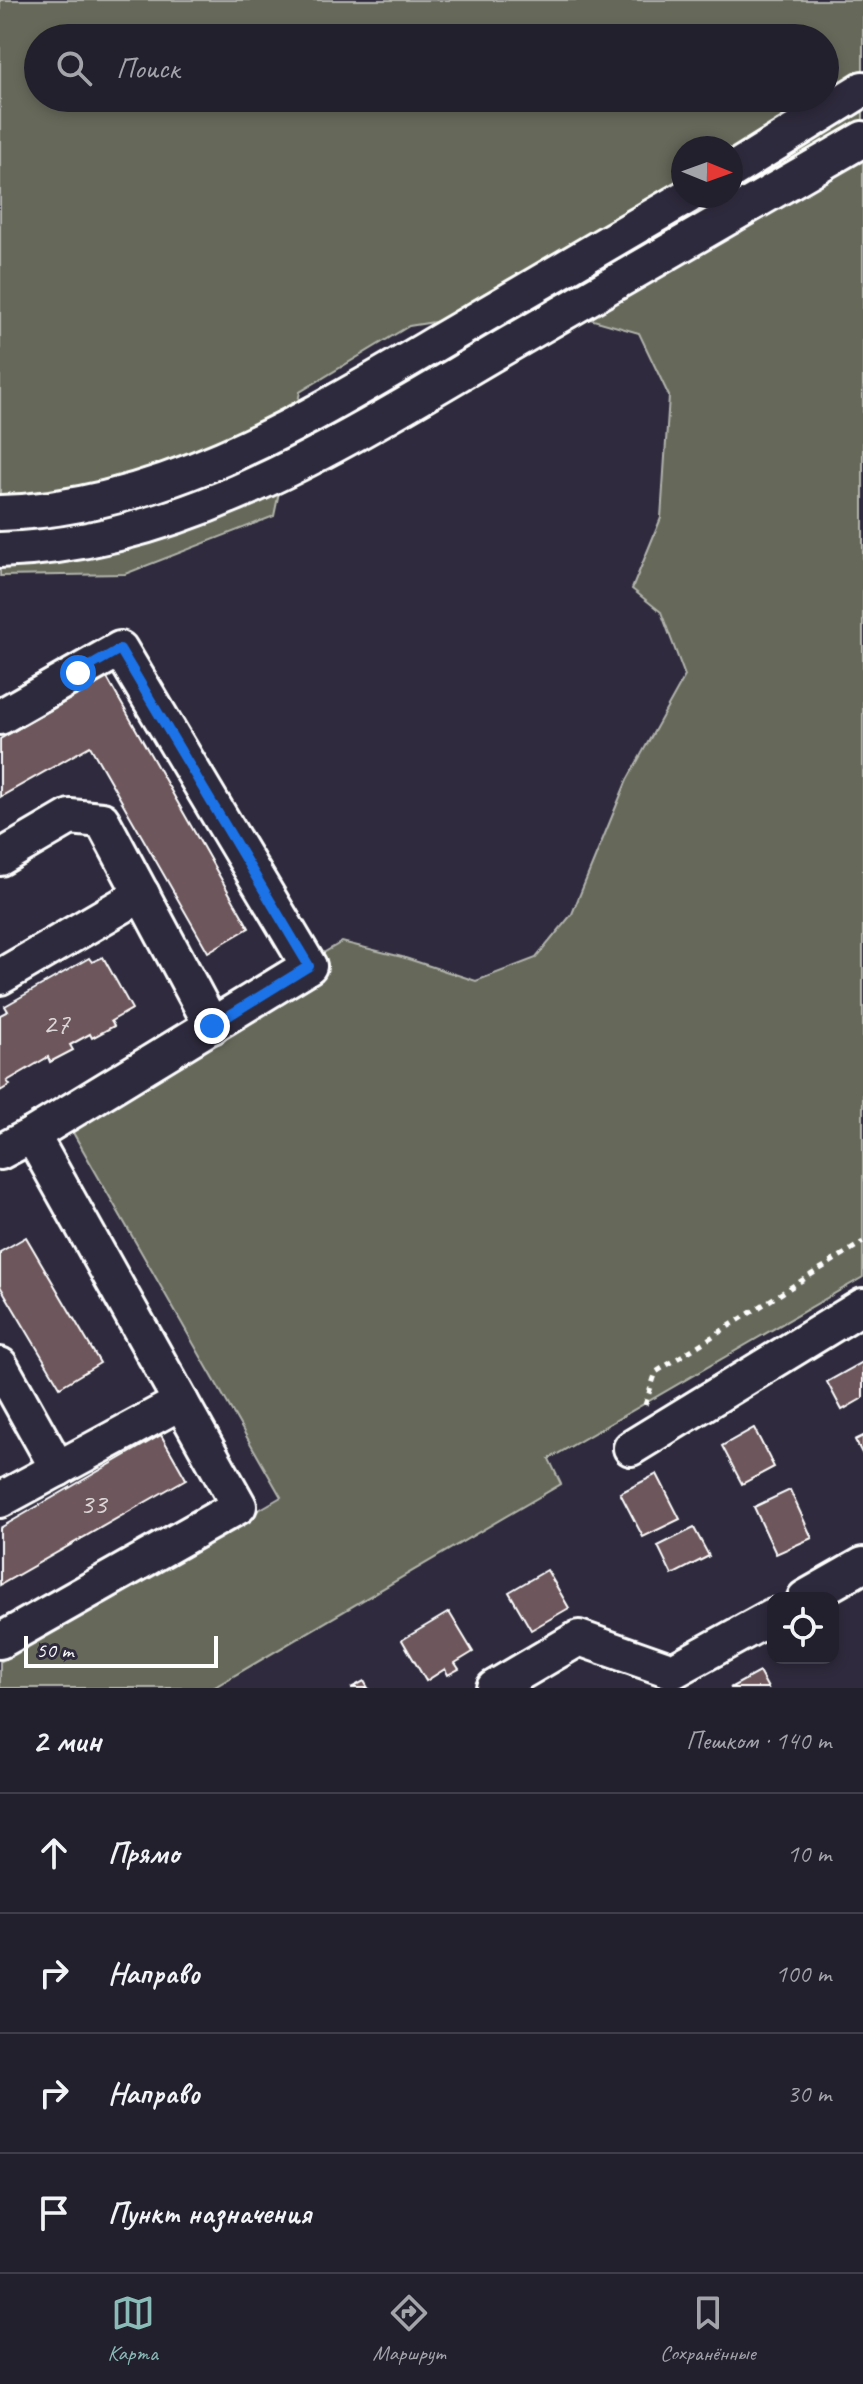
<!DOCTYPE html>
<html lang="ru">
<meta charset="utf-8">
<style>
:root{--surface:#23202e;--page:#2b2836;--text:#f1f3f6;--muted:#a3a3aa;--line:#403e4a;--accent:#8bbbb9}
body{margin:0;font-family:Caveat,sans-serif;background:var(--page);color:var(--text)}
.controls{position:absolute;right:24px;bottom:24px;display:grid;overflow:hidden;border-radius:16px;box-shadow:0 4px 12px #0003}
.controls button{width:72px;height:72px;display:grid;place-items:center;padding:0;border:0;border-bottom:2px solid var(--line);background:var(--surface);color:var(--text);font:40px sans-serif}
.compass{position:absolute;left:671px;top:136px;width:72px;height:72px;border-radius:50%;background:var(--surface);box-shadow:0 4px 12px #0003;rotate:91deg}
.scale{position:absolute;left:24px;bottom:20px;width:194px;box-sizing:border-box;padding-left:8px;border:4px solid #fff;border-top:0;font-size:22px;line-height:28px;white-space:nowrap;color:#fff;-webkit-text-stroke:6px #2f2a3d;paint-order:stroke}
.stop{position:absolute;width:24px;height:24px;margin:-18px;border:6px solid #1a73e8;border-radius:50%;background:#fff}
.stop.end{background:#1a73e8;border-color:#fff;box-shadow:0 2px 8px #0008}
.list{margin:0;padding:0;list-style:none}
h2{display:flex;justify-content:space-between;align-items:center;height:104px;margin:0;padding:0 32px;font-size:34px}
h2 small{font-size:26px;font-weight:400;color:var(--muted)}
.list li{display:grid;grid-template-columns:52px 1fr auto;gap:24px;align-items:center;box-sizing:border-box;height:120px;padding:0 32px;border-top:2px solid var(--line)}
.list b{display:block;font-size:30px;white-space:nowrap}
.list em{font-size:26px;font-style:normal;color:var(--muted)}
.icon{flex:none;width:44px;height:44px;fill:none;stroke:currentColor;stroke-width:2;stroke-linecap:round;stroke-linejoin:round}
.map{position:relative;flex:none;width:863px;height:1688px;overflow:hidden}
.search{position:absolute;background:var(--surface);box-shadow:0 4px 12px #0003;left:24px;right:24px;top:24px;height:88px;display:flex;align-items:center;gap:20px;box-sizing:border-box;padding:0 28px;border-radius:44px;color:var(--muted);font-size:30px}
.sheet{height:584px;background:var(--surface)}
nav{display:flex;justify-content:space-around;align-items:center;box-sizing:border-box;height:112px;border-top:2px solid var(--line);background:var(--surface);font-size:22px;color:var(--muted)}
nav a{display:grid;justify-items:center;gap:4px}
nav .on{color:var(--accent)}
.map>svg:first-child{display:block}
.grass{fill:#66695a;stroke:#b2b4ac;stroke-width:2;fill-rule:evenodd}
.building{fill:#6d575c;stroke:#fff;stroke-width:2}
.lines{fill:none;stroke-linecap:round;stroke-linejoin:round}
.minor-casing{stroke:#fff;stroke-width:40}
.path{stroke:#fff;stroke-width:5;stroke-dasharray:6 6;stroke-linecap:butt}
.minor{stroke:#2f2a3d;stroke-width:34}
.route{stroke:#1a73e8;stroke-width:10}
.labels{text-anchor:middle;stroke-width:6;stroke-linejoin:round;paint-order:stroke}
.number-label{font-size:30px;fill:#dad5d6}
</style>
<div class="map">
<svg width="863" height="1688" viewBox="0 0 863 1688">
<rect width="100%" height="100%" fill="#2f2a3d"/>
<filter id="ink" filterUnits="userSpaceOnUse"><feTurbulence type="fractalNoise" baseFrequency=".0125" numOctaves="2"/><feDisplacementMap in="SourceGraphic" scale="16" xChannelSelector="R" yChannelSelector="G"/><feConvolveMatrix kernelMatrix="1 2 1 2 8 2 1 2 1" color-interpolation-filters="sRGB"/></filter>
<g filter="url(#ink)">
<path class="grass" d="M0,0H863V1277L549,1459L561,1484L213,1688H0V1662L281,1497L59,1108L342,942L402,957L476,981L536,958L572,914L627,780L685,676L661,612L632,589L661,518L669,396L639,333L541,305L409,326L300,392L274,516L125,574L0,576ZM38,38H825V98H38ZM683,148H731V196H683Z"/>
<g class="building">
<polygon points="107,678 249,928 208,952 90,746 0,797 0,739"/>
<polygon points="103,957 132,1009 111,1021 114,1026 92,1038 90,1034 70,1045 73,1050 50,1062 48,1057 7,1081 10,1085 0,1091 0,1015 8,1011 5,1006 89,958 92,962"/>
<polygon points="26,1237 100,1363 60,1387 0,1286 0,1252"/>
<polygon points="863,1362 863,1398 842,1410 827,1382"/>
<polygon points="754,1428 774,1467 742,1484 722,1446"/>
<polygon points="161,1435 186,1479 0,1585 0,1528"/>
<polygon points="863,1436 863,1455 855,1440"/>
<polygon points="657,1474 680,1519 643,1537 620,1493"/>
<polygon points="790,1490 812,1538 776,1554 754,1507"/>
<polygon points="694,1528 709,1556 672,1575 658,1546"/>
<polygon points="547,1570 569,1608 531,1630 509,1592"/>
<polygon points="449,1612 473,1652 455,1663 459,1669 448,1675 445,1669 426,1681 402,1640"/>
<polygon points="759,1672 768,1688 730,1688"/>
<polygon points="364,1681 368,1688 351,1688"/>
</g>
<g class="lines">
<defs>
<g id="minor">
<polyline points="731,171 863,89"/>
<path d="M0,513C163,509 311,417 447,337C527,290 608,243 688,196"/>
<path d="M0,550C189,545 354,434 511,343C629,275 746,207 863,139"/>
<polyline points="0,717 120,649 309,966 32,1135"/>
<polyline points="0,858 70,817 102,820 212,1026"/>
<polyline points="0,977 142,894"/>
<polyline points="0,1152 32,1135 239,1506 0,1641"/>
<polyline points="0,1365 58,1469"/>
<polyline points="631,1448 863,1306"/>
<polyline points="0,1500 181,1402"/>
<polyline points="805,1598 863,1565"/>
<polyline points="494,1688 579,1638 673,1671 773,1616"/>
</g>
</defs>
<use href="#minor" class="minor-casing"/>
<polyline class="path" points="645,1405 656,1372 863,1242"/>
<use href="#minor" class="minor"/>
</g>
</g>
<g class="lines" filter="url(#ink)">
<polyline class="route" points="78,673 120,649 309,966 212,1026"/>
</g>
<g class="labels">
<g class="number-label">
<text x="56" y="1033">27</text>
<text x="93" y="1513">33</text>
</g>
</g>
</svg>
<div class="controls">
<button><svg class="icon" aria-label="locate" viewBox="0 0 24 24"><circle cx="12" cy="12" r="6"/><path d="M12 2v4M12 18v4M2 12h4M18 12h4"/></svg></button>
</div>
<svg class="compass" viewBox="-18 -18 36 36"><path d="M0-13l5 13h-10z" fill="#e53935"/><path d="M0 13l5-13h-10z" fill="#a3a3aa"/></svg>
<div class="scale">50 m</div>
<div class="stop" style="left:78px;top:673px"></div>
<div class="stop end" style="left:212px;top:1026px"></div>
<div class="search"><svg class="icon" aria-label="search" viewBox="0 0 24 24"><circle cx="10" cy="10" r="6"/><path d="M15 15l6 6"/></svg>Поиск</div>
</div>
<section class="sheet">
<h2>2 мин<small>Пешком · 140 m</small></h2>
<ul class="list">
<li><svg class="icon" aria-label="ahead" viewBox="0 0 24 24"><path d="M12 20V5M6 11l6-6 6 6"/></svg><div><b>Прямо</b></div><em>10 m</em></li>
<li><svg class="icon" aria-label="right" viewBox="0 0 24 24"><path d="M7 20v-9h11M14 6l5 5-5 5"/></svg><div><b>Направо</b></div><em>100 m</em></li>
<li><svg class="icon" aria-label="right" viewBox="0 0 24 24"><path d="M7 20v-9h11M14 6l5 5-5 5"/></svg><div><b>Направо</b></div><em>30 m</em></li>
<li><svg class="icon" aria-label="arrive" viewBox="0 0 24 24"><path d="M6 21V4h12l-3 4 3 4H6"/></svg><div><b>Пункт назначения</b></div></li>
</ul>
</section>
<nav>
<a class="on"><svg class="icon" aria-label="map" viewBox="0 0 24 24"><path d="M3 6l6-2 6 2 6-2v14l-6 2-6-2-6 2zM9 4v14M15 6v14"/></svg>Карта</a>
<a><svg class="icon" aria-label="directions" viewBox="0 0 24 24"><path d="M12 3l9 9-9 9-9-9zM9 14v-3h6M13 9l2 2-2 2"/></svg>Маршрут</a>
<a><svg class="icon" aria-label="saved" viewBox="0 0 24 24"><path d="M7 4h10v16l-5-4-5 4z"/></svg>Сохранённые</a>
</nav>
